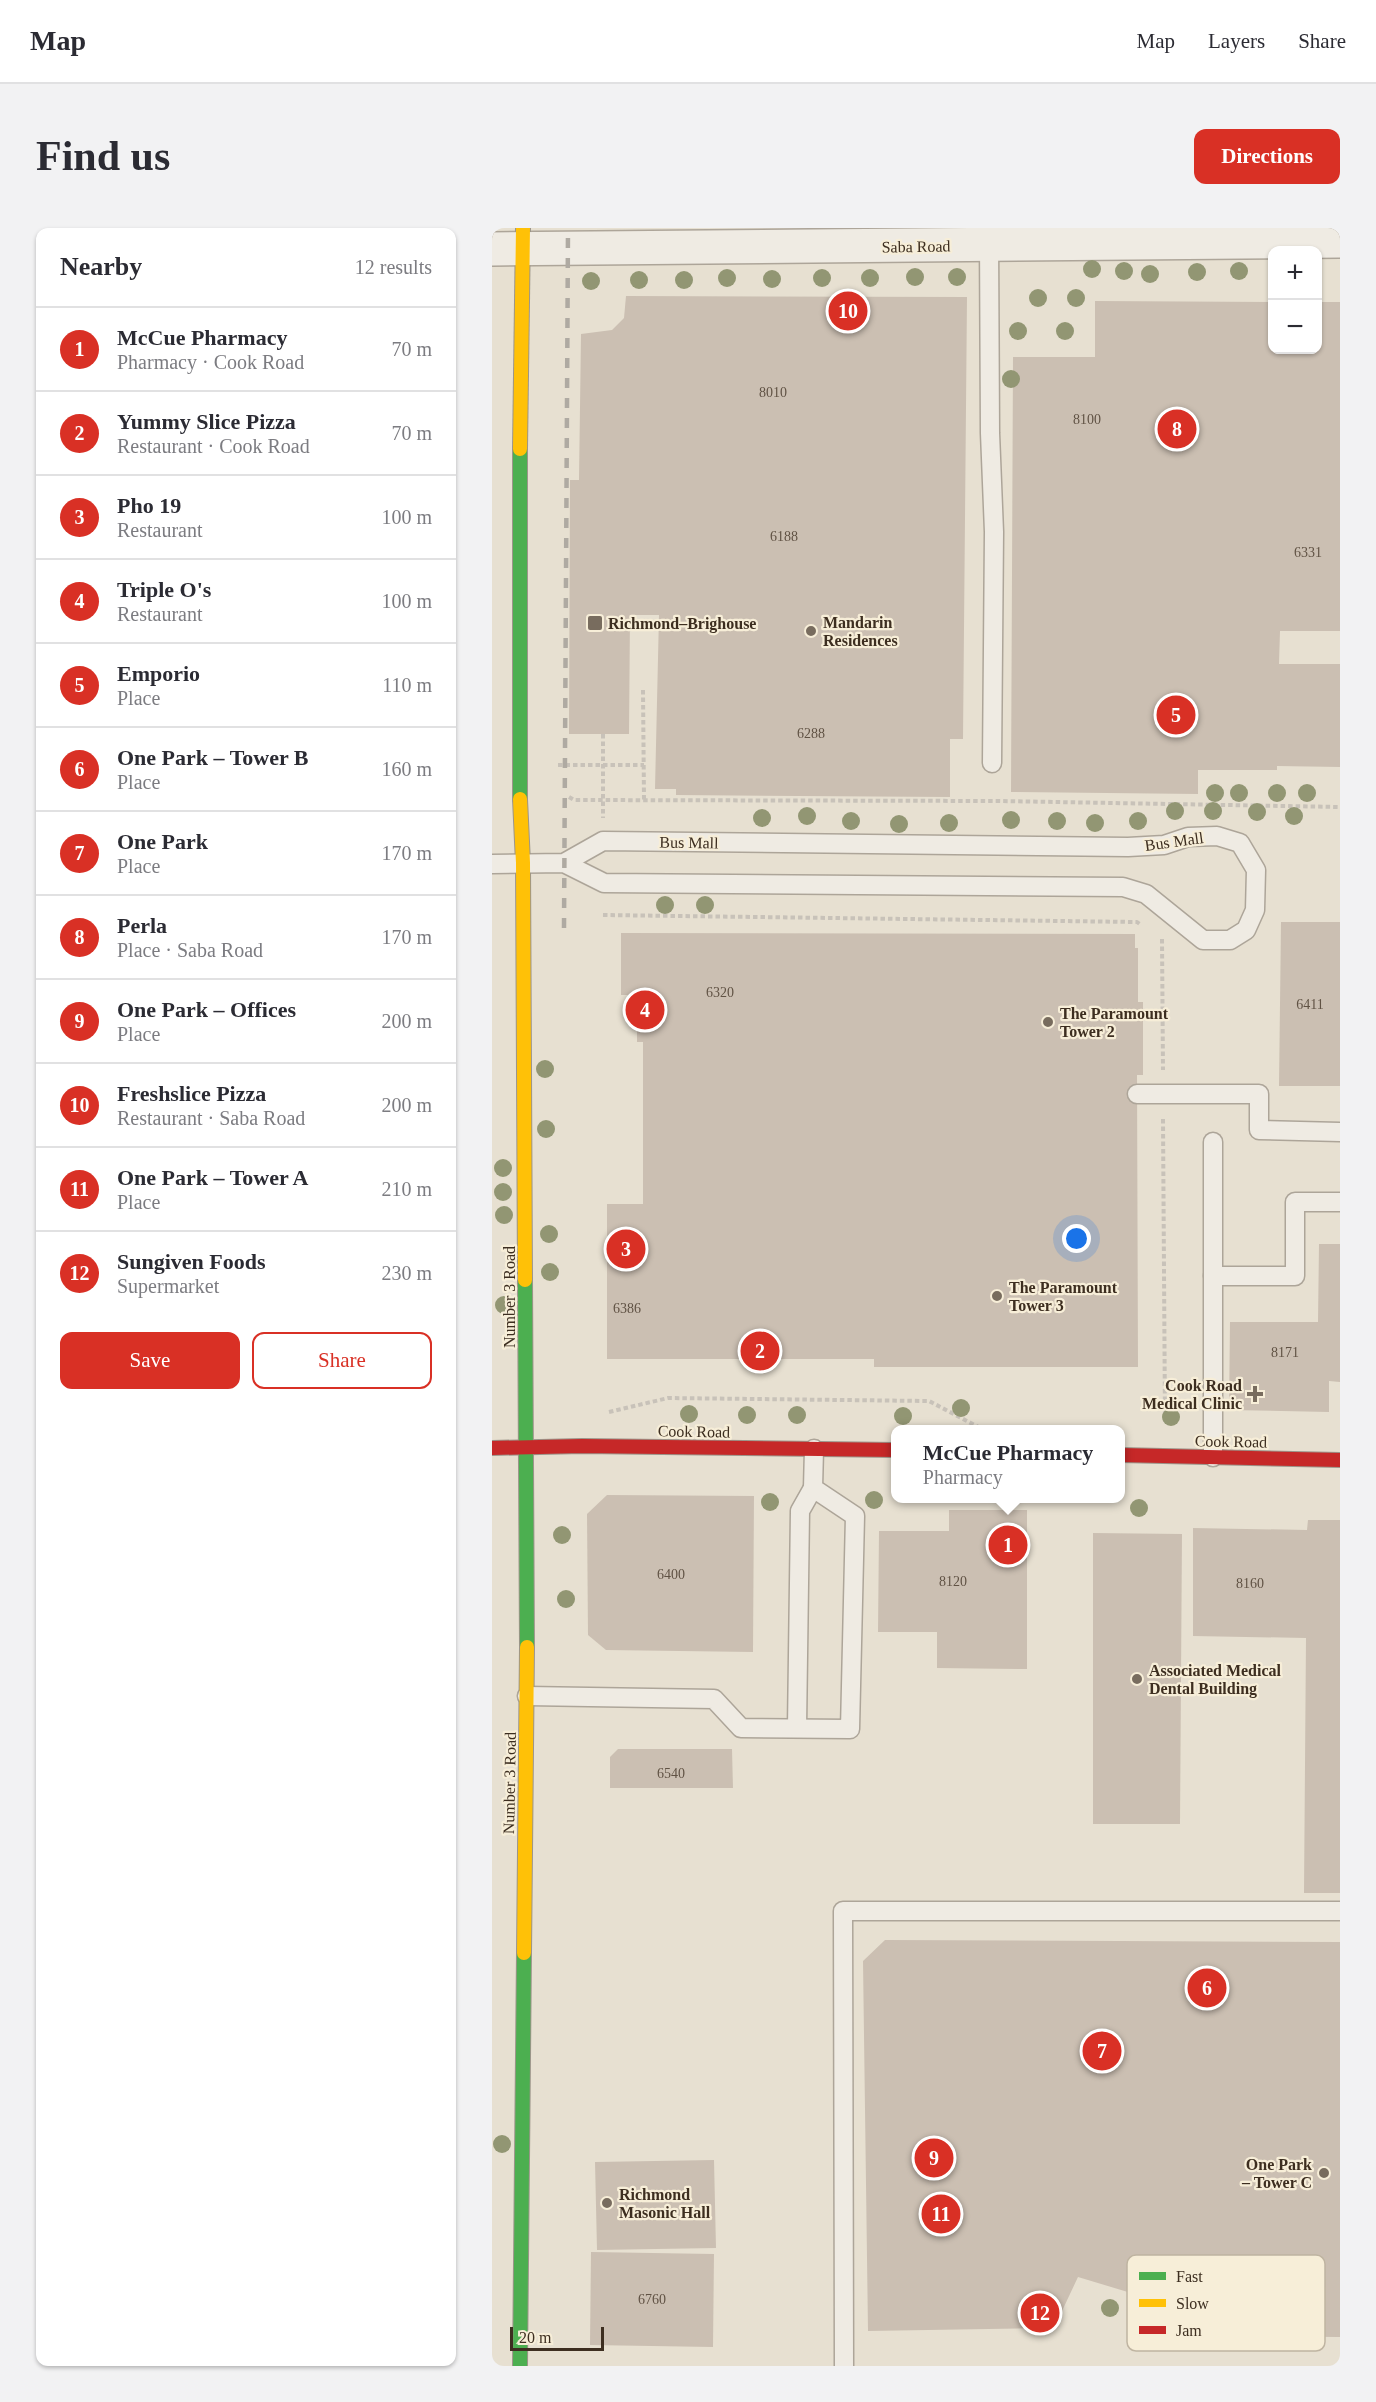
<!DOCTYPE html>
<meta charset="utf-8">
<style>
:root{--surface:#fff;--page:#f2f2f3;--text:#2b2b33;--muted:#7c7c81;--line:#e1e1e2;--accent:#d93025}
body{margin:0;font-family:Georgia,serif;background:var(--page);color:var(--text)}
.controls{position:absolute;right:18px;top:18px;display:grid;overflow:hidden;border-radius:12px;box-shadow:0 2px 4px #0004}
.controls button{width:54px;height:54px;display:grid;place-items:center;padding:0;border:0;border-bottom:2px solid var(--line);background:var(--surface);color:var(--text);font:30px sans-serif}
.scale{position:absolute;left:18px;bottom:15px;width:94px;box-sizing:border-box;padding-left:6px;border:3px solid #3d2e20;border-top:0;font-size:16px;line-height:21px;white-space:nowrap;color:#3d2e20;-webkit-text-stroke:4px #f7eed8;paint-order:stroke}
.you{position:absolute;left:585px;top:1011px;width:21px;height:21px;margin:-15px;border:4px solid #fff;border-radius:50%;background:#1a73e8;box-shadow:0 0 0 9px #1a73e833}
.badge{display:grid;place-items:center;width:39px;height:39px;border-radius:50%;background:var(--accent);color:#fff;font-size:20px;font-weight:700}
.pin{position:absolute;translate:-50% -50%;border:3px solid #fff;box-shadow:0 2px 6px #0006}
.popup{position:absolute;left:399px;top:1197px;width:234px;height:78px;box-sizing:border-box;display:grid;place-content:center;border-radius:12px;background:var(--surface);filter:drop-shadow(0 2px 4px #0005);font-size:20px;white-space:nowrap;color:var(--muted)}
.popup b{font-size:22px;color:var(--text)}
.popup::after{content:'';position:absolute;left:50%;top:100%;margin-left:-12px;border:12px solid transparent;border-top-color:var(--surface)}
.list{margin:0;padding:0;list-style:none}
h2{display:flex;justify-content:space-between;align-items:center;height:78px;margin:0;padding:0 24px;font-size:26px}
h2 small{font-size:20px;font-weight:400;color:var(--muted)}
.list li{display:grid;grid-template-columns:39px 1fr auto;gap:18px;align-items:center;box-sizing:border-box;height:84px;padding:0 24px;border-top:2px solid var(--line)}
.list b{display:block;font-size:22px;white-space:nowrap}
.list p{margin:0;font-size:20px;white-space:nowrap;color:var(--muted)}
.list em{font-size:20px;font-style:normal;color:var(--muted)}
.actions{display:flex;gap:12px;padding:18px 24px}
.actions a{flex:1;padding:14px 0;border:2px solid var(--accent);border-radius:12px;text-align:center;font-size:21px;color:var(--accent)}
.actions .main{background:var(--accent);color:#fff}
.map{position:relative;flex:none;width:848px;height:2138px;overflow:hidden;border-radius:12px}
header{display:flex;align-items:center;gap:36px;box-sizing:border-box;height:84px;padding:0 30px;background:var(--surface);border-bottom:2px solid var(--line)}
header strong{font-size:28px}
nav{display:flex;gap:33px;margin-inline-start:auto;font-size:21px}
.intro{display:flex;align-items:center;justify-content:space-between;box-sizing:border-box;height:144px;padding:0 36px}
h1{margin:0;font-size:42px}
.button{padding:15px 27px;border-radius:12px;background:var(--accent);color:#fff;font-size:21px;font-weight:700}
main{display:flex;gap:36px;padding:0 36px}
aside{flex:1;background:var(--surface);border-radius:12px;box-shadow:0 2px 4px #0004}
.map>svg:first-child{display:block}
.building{fill:#cbbfb2}
.lines{fill:none;stroke-linecap:round;stroke-linejoin:round}
.lane-casing{stroke:#ada599;stroke-width:21}
.street-casing{stroke:#ada599;stroke-width:36}
.fast-casing{stroke:#9c958a;stroke-width:16}
.slow-casing{stroke:#9c958a;stroke-width:16}
.jam-casing{stroke:#9c958a;stroke-width:16}
.path{stroke:#c8c2b9;stroke-width:4;stroke-dasharray:4.5 3;stroke-linecap:butt}
.lane{stroke:#efebe3;stroke-width:18}
.street{stroke:#efebe3;stroke-width:33}
.fast{stroke:#4caf50;stroke-width:14}
.slow{stroke:#ffc107;stroke-width:14}
.jam{stroke:#c62828;stroke-width:14}
.rail{stroke:#afaaa2;stroke-width:4.5;stroke-dasharray:10 10;stroke-linecap:butt}
.tree{fill:#929673}
.poi-dot{fill:#786c5e;stroke:#f7eed8;stroke-width:2}
.labels{text-anchor:middle;stroke-width:4.5;stroke-linejoin:round;paint-order:stroke}
.number-label{font-size:14px;fill:#605244}
.street-label{font-size:16px;fill:#3d2e20;stroke:#f7eed8}
.poi-label{font-size:16px;font-weight:bold;fill:#3d2e20;stroke:#f7eed8;text-anchor:start}
.key{fill:#f7eed8;stroke:#bfb4a1;stroke-width:1.5}
.key-label{font-size:16px;fill:#3d2e20}
</style>
<header>
<strong>Map</strong>
<nav><a>Map</a><a>Layers</a><a>Share</a></nav>
</header>
<div class="intro"><h1>Find us</h1><a class="button">Directions</a></div>
<main>
<aside>
<h2>Nearby<small>12 results</small></h2>
<ul class="list">
<li><span class="badge">1</span><div><b>McCue Pharmacy</b><p>Pharmacy · Cook Road</p></div><em>70 m</em></li>
<li><span class="badge">2</span><div><b>Yummy Slice Pizza</b><p>Restaurant · Cook Road</p></div><em>70 m</em></li>
<li><span class="badge">3</span><div><b>Pho 19</b><p>Restaurant</p></div><em>100 m</em></li>
<li><span class="badge">4</span><div><b>Triple O's</b><p>Restaurant</p></div><em>100 m</em></li>
<li><span class="badge">5</span><div><b>Emporio</b><p>Place</p></div><em>110 m</em></li>
<li><span class="badge">6</span><div><b>One Park – Tower B</b><p>Place</p></div><em>160 m</em></li>
<li><span class="badge">7</span><div><b>One Park</b><p>Place</p></div><em>170 m</em></li>
<li><span class="badge">8</span><div><b>Perla</b><p>Place · Saba Road</p></div><em>170 m</em></li>
<li><span class="badge">9</span><div><b>One Park – Offices</b><p>Place</p></div><em>200 m</em></li>
<li><span class="badge">10</span><div><b>Freshslice Pizza</b><p>Restaurant · Saba Road</p></div><em>200 m</em></li>
<li><span class="badge">11</span><div><b>One Park – Tower A</b><p>Place</p></div><em>210 m</em></li>
<li><span class="badge">12</span><div><b>Sungiven Foods</b><p>Supermarket</p></div><em>230 m</em></li>
</ul>
<div class="actions"><a class="main">Save</a><a>Share</a></div>
</aside>
<div class="map">
<svg width="848" height="2138" viewBox="0 0 848 2138">
<rect width="100%" height="100%" fill="#e7e0d1"/>
<g class="building">
<polygon points="134,68 475,69 471,511 458,511 458,569 184,567 184,561 163,561 167,387 138,387 137,506 77,506 78,252 87,252 89,106 120,102 132,90"/>
<polygon points="603,73 780,74 780,122 826,122 826,74 848,74 848,403 788,403 787,436 848,436 848,539 785,538 785,542 706,542 706,566 519,564 521,129 603,129"/>
<polygon points="789,694 848,694 848,858 787,858"/>
<polygon points="129,705 643,706 643,720 646,720 646,774 651,774 651,847 645,847 646,1139 382,1139 382,1131 115,1131 115,976 151,976 151,814 145,814 145,767 129,767"/>
<polygon points="827,1016 848,1016 848,1154 837,1153 837,1184 737,1182 738,1094 826,1094"/>
<polygon points="115,1267 262,1268 261,1424 114,1422 96,1407 95,1286"/>
<polygon points="457,1282 535,1282 535,1441 445,1440 445,1404 386,1404 387,1303 457,1303"/>
<polygon points="816,1292 848,1292 848,1665 812,1665 814,1410 701,1408 701,1300 815,1302"/>
<polygon points="601,1305 690,1306 688,1596 601,1596"/>
<polygon points="126,1521 240,1521 241,1560 118,1560 118,1529"/>
<polygon points="393,1712 848,1714 848,2109 699,2108 655,2093 649,2068 586,2049 562,2100 376,2103 371,1733"/>
<polygon points="222,1932 224,2020 105,2022 103,1934"/>
<polygon points="99,2024 222,2026 221,2119 98,2117"/>
</g>
<g class="lines">
<defs>
<g id="lane">
<polyline points="497,9 498,205 502,304 500,535"/>
<polyline points="0,636 72,635 112,655 631,659 654,666 711,712 738,712 754,702 763,682 764,642 748,615 725,608 696,609 672,617 636,619 111,613 72,635"/>
<polyline points="645,866 767,866 767,902 848,904"/>
<polyline points="721,1048 803,1048 803,974 848,974"/>
<polyline points="721,1229 721,914"/>
<polyline points="35,1468 222,1471 249,1500 358,1501 363,1288 321,1260 322,1221"/>
<polyline points="305,1500 308,1283 321,1260"/>
<polyline points="352,2138 351,1683 848,1683"/>
</g>
<polyline id="street" points="0,21 848,13"/>
<g id="fast">
<polyline points="28,571 28,221"/>
<polyline points="33,1052 35,1419"/>
<polyline points="28,2138 32,1725"/>
</g>
<g id="slow">
<polyline points="28,221 31,0"/>
<polyline points="28,571 31,635 33,1052"/>
<polyline points="32,1725 35,1419"/>
</g>
<g id="jam">
<polyline points="0,1220 90,1218 404,1222"/>
<polyline points="628,1227 848,1232"/>
</g>
</defs>
<use href="#lane" class="lane-casing"/>
<use href="#street" class="street-casing"/>
<use href="#fast" class="fast-casing"/>
<use href="#slow" class="slow-casing"/>
<use href="#jam" class="jam-casing"/>
<g class="path">
<polyline points="151,462 152,572"/>
<polyline points="111,506 111,590"/>
<polyline points="66,537 152,537"/>
<polyline points="77,569 82,572 507,573 848,579"/>
<polyline points="111,687 645,694 649,697"/>
<polyline points="670,711 671,842"/>
<polyline points="671,891 673,1194"/>
<polyline points="117,1184 176,1170 437,1173 492,1202"/>
</g>
<use href="#lane" class="lane"/>
<use href="#street" class="street"/>
<use href="#fast" class="fast"/>
<use href="#slow" class="slow"/>
<use href="#jam" class="jam"/>
<polyline class="rail" points="72,700 76,0"/>
</g>
<g class="tree">
<circle cx="600" cy="41" r="9"/>
<circle cx="632" cy="43" r="9"/>
<circle cx="747" cy="43" r="9"/>
<circle cx="705" cy="44" r="9"/>
<circle cx="658" cy="46" r="9"/>
<circle cx="423" cy="49" r="9"/>
<circle cx="465" cy="49" r="9"/>
<circle cx="235" cy="50" r="9"/>
<circle cx="330" cy="50" r="9"/>
<circle cx="378" cy="50" r="9"/>
<circle cx="280" cy="51" r="9"/>
<circle cx="147" cy="52" r="9"/>
<circle cx="192" cy="52" r="9"/>
<circle cx="99" cy="53" r="9"/>
<circle cx="546" cy="70" r="9"/>
<circle cx="584" cy="70" r="9"/>
<circle cx="526" cy="103" r="9"/>
<circle cx="573" cy="103" r="9"/>
<circle cx="519" cy="151" r="9"/>
<circle cx="723" cy="565" r="9"/>
<circle cx="747" cy="565" r="9"/>
<circle cx="785" cy="565" r="9"/>
<circle cx="815" cy="565" r="9"/>
<circle cx="683" cy="583" r="9"/>
<circle cx="721" cy="583" r="9"/>
<circle cx="765" cy="584" r="9"/>
<circle cx="315" cy="588" r="9"/>
<circle cx="802" cy="588" r="9"/>
<circle cx="270" cy="590" r="9"/>
<circle cx="519" cy="592" r="9"/>
<circle cx="359" cy="593" r="9"/>
<circle cx="565" cy="593" r="9"/>
<circle cx="646" cy="593" r="9"/>
<circle cx="457" cy="595" r="9"/>
<circle cx="603" cy="595" r="9"/>
<circle cx="407" cy="596" r="9"/>
<circle cx="173" cy="677" r="9"/>
<circle cx="213" cy="677" r="9"/>
<circle cx="53" cy="841" r="9"/>
<circle cx="54" cy="901" r="9"/>
<circle cx="11" cy="940" r="9"/>
<circle cx="11" cy="964" r="9"/>
<circle cx="12" cy="987" r="9"/>
<circle cx="57" cy="1006" r="9"/>
<circle cx="58" cy="1044" r="9"/>
<circle cx="12" cy="1077" r="9"/>
<circle cx="469" cy="1180" r="9"/>
<circle cx="197" cy="1186" r="9"/>
<circle cx="255" cy="1187" r="9"/>
<circle cx="305" cy="1187" r="9"/>
<circle cx="411" cy="1188" r="9"/>
<circle cx="679" cy="1189" r="9"/>
<circle cx="382" cy="1272" r="9"/>
<circle cx="278" cy="1274" r="9"/>
<circle cx="647" cy="1280" r="9"/>
<circle cx="70" cy="1307" r="9"/>
<circle cx="74" cy="1371" r="9"/>
<circle cx="10" cy="1916" r="9"/>
<circle cx="618" cy="2080" r="9"/>
</g>
<g class="poi-dot">
<rect x="95" y="387" width="16" height="16" rx="3"/>
<circle cx="319" cy="403" r="6"/>
<circle cx="556" cy="794" r="6"/>
<circle cx="505" cy="1068" r="6"/>
<path d="M760 1157h6v6h6v6h-6v6h-6v-6h-6v-6h6z"/>
<circle cx="645" cy="1451" r="6"/>
<circle cx="832" cy="1945" r="6"/>
<circle cx="115" cy="1975" r="6"/>
</g>
<g class="labels">
<g class="number-label">
<text x="281" y="169">8010</text>
<text x="595" y="196">8100</text>
<text x="292" y="313">6188</text>
<text x="816" y="329">6331</text>
<text x="319" y="510">6288</text>
<text x="228" y="769">6320</text>
<text x="818" y="781">6411</text>
<text x="135" y="1085">6386</text>
<text x="793" y="1129">8171</text>
<text x="179" y="1351">6400</text>
<text x="461" y="1358">8120</text>
<text x="758" y="1360">8160</text>
<text x="179" y="1550">6540</text>
<text x="160" y="2076">6760</text>
</g>
<g class="street-label">
<text transform="translate(424 18) rotate(-1)" y="6">Saba Road</text>
<text transform="translate(682 613) rotate(-8)" y="6">Bus Mall</text>
<text transform="translate(197 614) rotate(1)" y="6">Bus Mall</text>
<text transform="translate(17 1069) rotate(-90)" y="6">Number 3 Road</text>
<text transform="translate(202 1203) rotate(1)" y="6">Cook Road</text>
<text transform="translate(739 1213) rotate(1)" y="6">Cook Road</text>
<text transform="translate(17 1555) rotate(-89)" y="6">Number 3 Road</text>
</g>
<g class="poi-label">
<text x="331" y="400">Mandarin<tspan x="331" dy="18">Residences</tspan></text>
<text x="116" y="401">Richmond–Brighouse</text>
<text x="568" y="791">The Paramount<tspan x="568" dy="18">Tower 2</tspan></text>
<text x="517" y="1065">The Paramount<tspan x="517" dy="18">Tower 3</tspan></text>
<text x="750" y="1163" text-anchor="end">Cook Road<tspan x="750" dy="18">Medical Clinic</tspan></text>
<text x="657" y="1448">Associated Medical<tspan x="657" dy="18">Dental Building</tspan></text>
<text x="820" y="1942" text-anchor="end">One Park<tspan x="820" dy="18">– Tower C</tspan></text>
<text x="127" y="1972">Richmond<tspan x="127" dy="18">Masonic Hall</tspan></text>
</g>
</g>
<rect x="635" y="2027" width="198" height="96" rx="9" class="key"/>
<rect x="647" y="2044" width="27" height="8" fill="#4caf50"/>
<rect x="647" y="2071" width="27" height="8" fill="#ffc107"/>
<rect x="647" y="2098" width="27" height="8" fill="#c62828"/>
<g class="key-label">
<text x="684" y="2054">Fast</text>
<text x="684" y="2081">Slow</text>
<text x="684" y="2108">Jam</text>
</g>
</svg>
<div class="controls">
<button>+</button>
<button>−</button>
</div>
<div class="scale">20 m</div>
<div class="you"></div>
<div class="pin badge" style="left:516px;top:1317px">1</div>
<div class="popup"><b>McCue Pharmacy</b>Pharmacy</div>
<div class="pin badge" style="left:268px;top:1123px">2</div>
<div class="pin badge" style="left:134px;top:1021px">3</div>
<div class="pin badge" style="left:153px;top:782px">4</div>
<div class="pin badge" style="left:684px;top:487px">5</div>
<div class="pin badge" style="left:715px;top:1760px">6</div>
<div class="pin badge" style="left:610px;top:1823px">7</div>
<div class="pin badge" style="left:685px;top:201px">8</div>
<div class="pin badge" style="left:442px;top:1930px">9</div>
<div class="pin badge" style="left:356px;top:83px">10</div>
<div class="pin badge" style="left:449px;top:1986px">11</div>
<div class="pin badge" style="left:548px;top:2085px">12</div>
</div>
</main>
